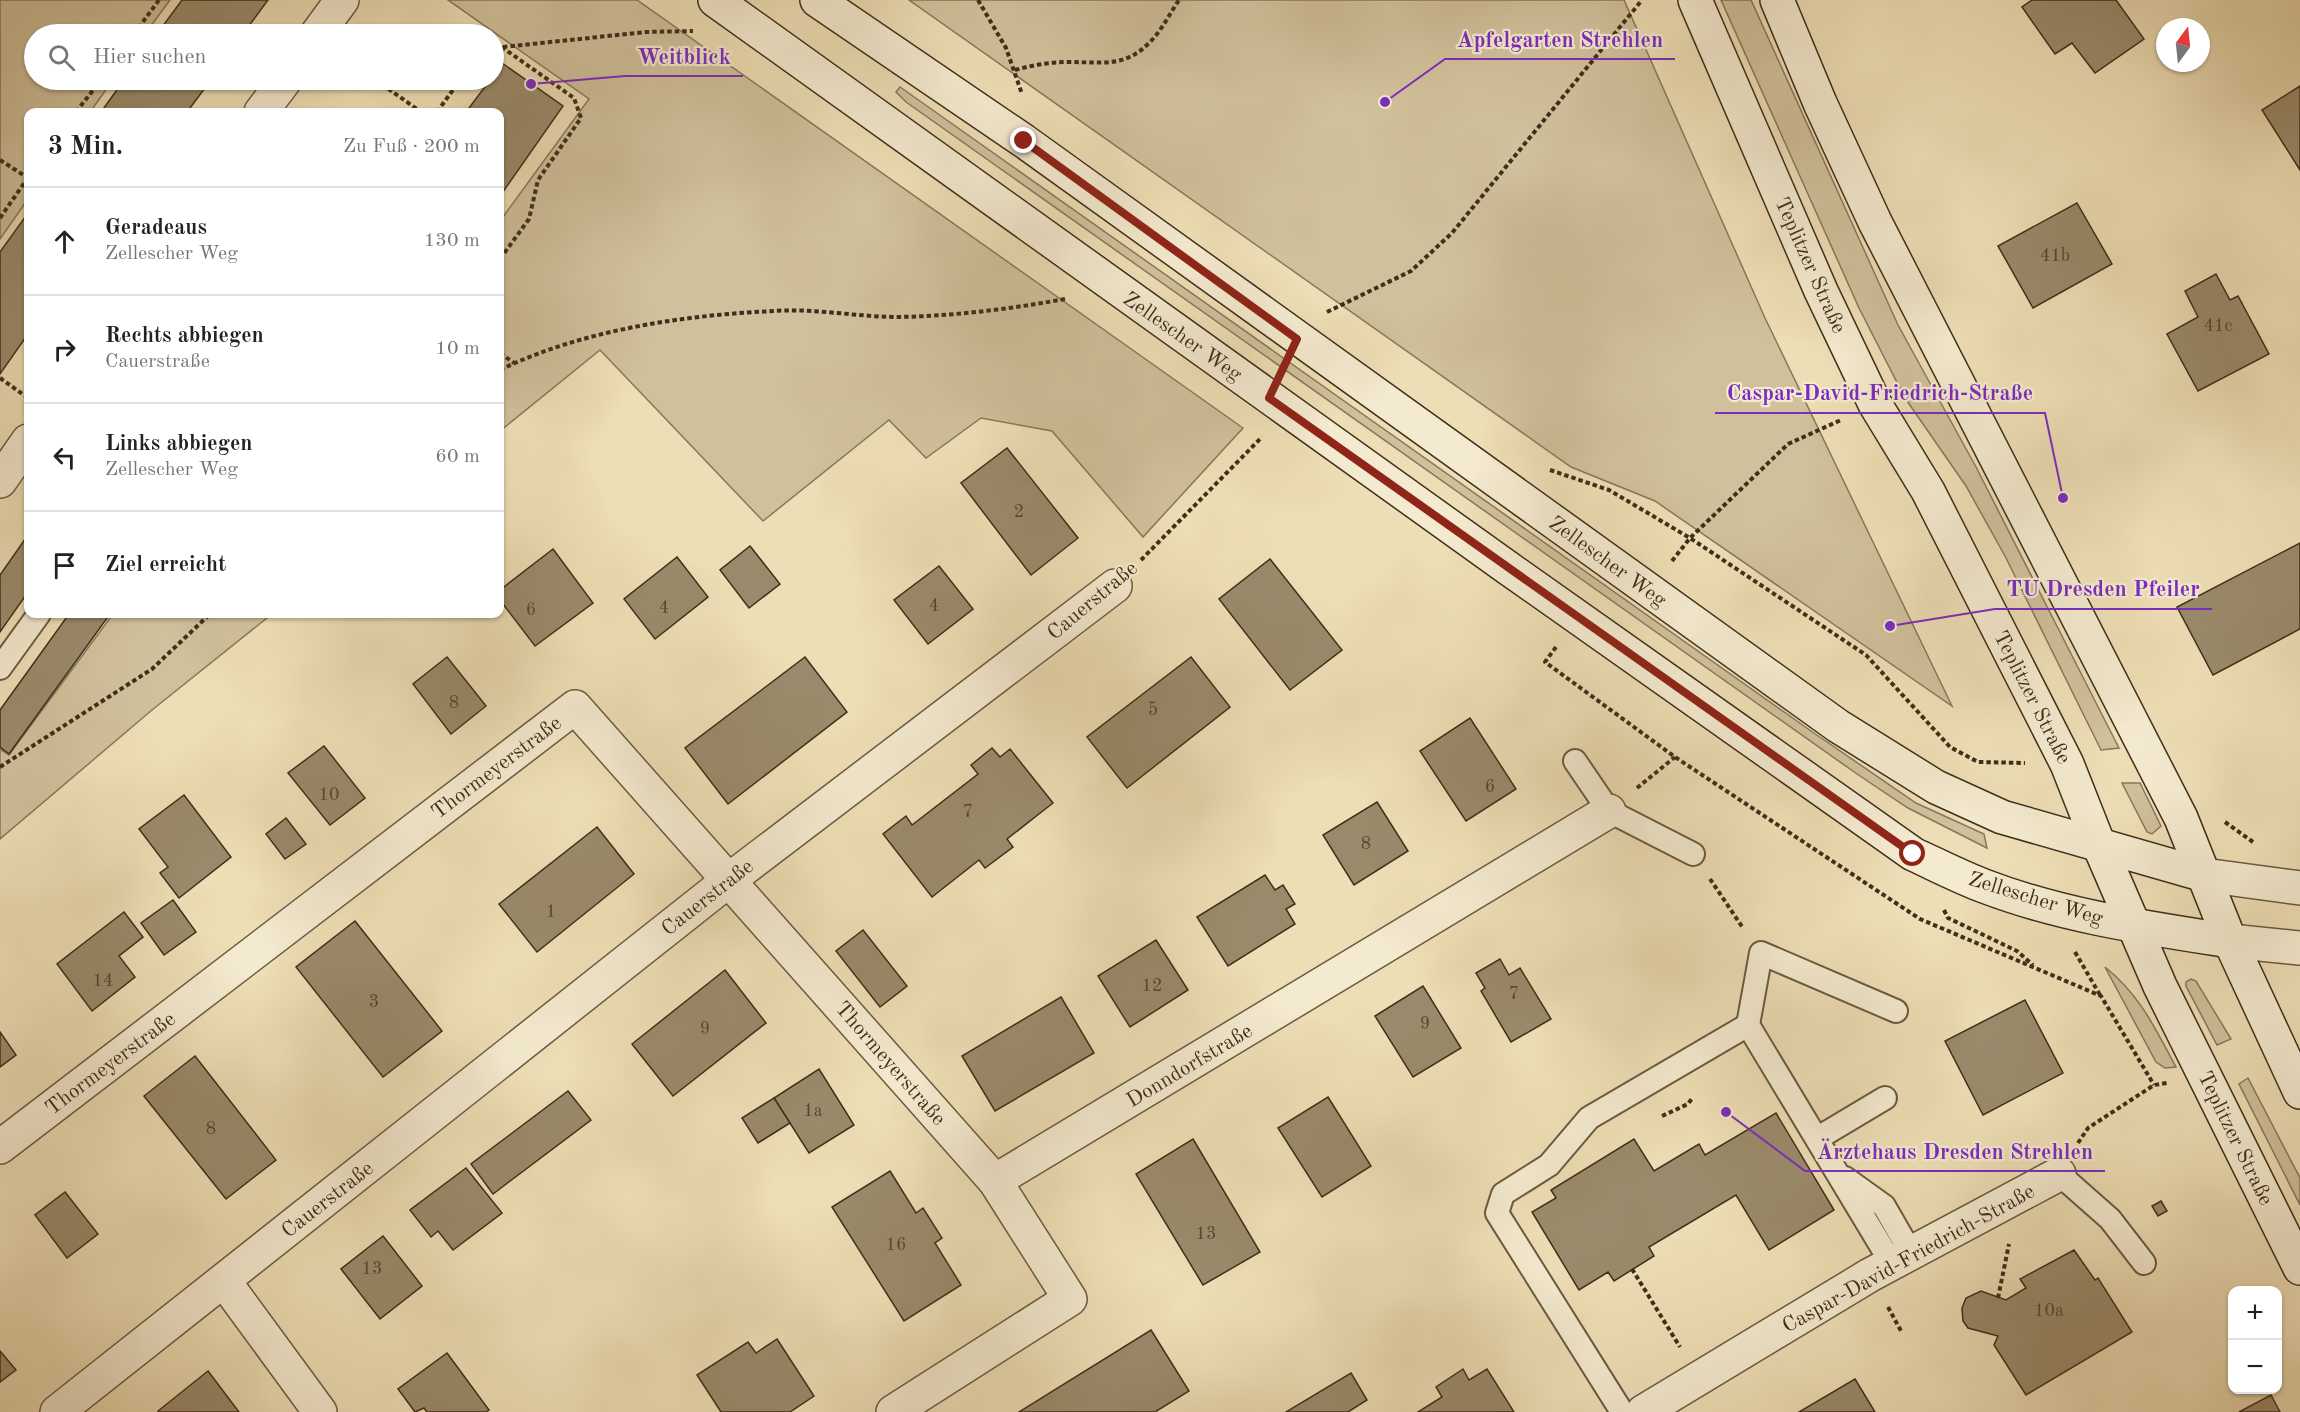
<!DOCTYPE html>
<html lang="de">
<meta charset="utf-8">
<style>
:root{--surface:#fff;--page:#f2f2f2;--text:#222;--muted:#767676;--line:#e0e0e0}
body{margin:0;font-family:"Old Standard TT",serif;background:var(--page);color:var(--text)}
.controls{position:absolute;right:18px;bottom:18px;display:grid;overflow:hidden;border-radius:12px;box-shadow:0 2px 4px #0004}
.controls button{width:54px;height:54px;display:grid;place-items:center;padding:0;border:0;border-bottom:2px solid var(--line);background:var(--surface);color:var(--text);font:30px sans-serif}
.compass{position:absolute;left:2156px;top:18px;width:54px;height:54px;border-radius:50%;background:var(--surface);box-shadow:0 2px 4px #0004;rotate:15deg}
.stop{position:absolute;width:18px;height:18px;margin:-14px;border:4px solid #8f2418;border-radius:50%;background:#fff}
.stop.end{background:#8f2418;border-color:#fff;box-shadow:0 2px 6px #0008}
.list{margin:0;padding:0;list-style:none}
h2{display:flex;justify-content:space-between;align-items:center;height:78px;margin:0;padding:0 24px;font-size:26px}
h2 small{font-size:20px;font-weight:400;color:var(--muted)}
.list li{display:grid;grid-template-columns:39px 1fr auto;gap:18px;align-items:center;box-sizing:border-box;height:108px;padding:0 24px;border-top:2px solid var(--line)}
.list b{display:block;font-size:22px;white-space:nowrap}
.list p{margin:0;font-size:20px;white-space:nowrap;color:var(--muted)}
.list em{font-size:20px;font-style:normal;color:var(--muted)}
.icon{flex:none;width:33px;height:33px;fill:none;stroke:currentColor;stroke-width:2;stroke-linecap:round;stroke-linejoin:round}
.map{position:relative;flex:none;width:2300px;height:1412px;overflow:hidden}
.search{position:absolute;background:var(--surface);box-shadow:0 2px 4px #0004;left:24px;top:24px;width:480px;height:66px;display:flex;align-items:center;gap:15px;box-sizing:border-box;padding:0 21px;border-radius:33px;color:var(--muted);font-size:22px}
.panel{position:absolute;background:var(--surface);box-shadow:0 2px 4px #0004;left:24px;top:108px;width:480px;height:510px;border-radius:12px}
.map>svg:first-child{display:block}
.green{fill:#d0c09b;stroke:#88775b;stroke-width:1.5}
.building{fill:#9a8a6b;stroke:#3f2e1b;stroke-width:1.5}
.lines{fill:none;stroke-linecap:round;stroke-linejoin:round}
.service-casing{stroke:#6b5a42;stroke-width:26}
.minor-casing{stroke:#6b5a42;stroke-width:36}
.tertiary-casing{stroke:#6b5a42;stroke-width:36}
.secondary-casing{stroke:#3f2e1b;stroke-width:36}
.path{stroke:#3f2e1b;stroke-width:4;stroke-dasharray:4.5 3;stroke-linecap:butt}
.service{stroke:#f4eacf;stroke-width:22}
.minor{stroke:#f4eacf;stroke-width:33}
.tertiary{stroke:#f4eacf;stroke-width:33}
.secondary{stroke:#f4eacf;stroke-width:33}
.route{stroke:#8f2418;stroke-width:8}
.labels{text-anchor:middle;stroke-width:4.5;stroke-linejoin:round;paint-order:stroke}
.number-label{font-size:18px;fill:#56452f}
.street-label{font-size:21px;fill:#3f2e1b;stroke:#f4eacf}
.leader{fill:none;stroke:#7b2cbf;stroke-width:2}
.callout-dot{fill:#7b2cbf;stroke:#f4eacf;stroke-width:2}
.callout-label{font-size:22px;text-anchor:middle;font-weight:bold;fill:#7b2cbf;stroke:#f4eacf;stroke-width:4.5;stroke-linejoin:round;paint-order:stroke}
</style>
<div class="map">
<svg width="2300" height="1412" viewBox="0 0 2300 1412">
<rect width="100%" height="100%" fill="#eedeb5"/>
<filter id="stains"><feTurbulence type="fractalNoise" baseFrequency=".00333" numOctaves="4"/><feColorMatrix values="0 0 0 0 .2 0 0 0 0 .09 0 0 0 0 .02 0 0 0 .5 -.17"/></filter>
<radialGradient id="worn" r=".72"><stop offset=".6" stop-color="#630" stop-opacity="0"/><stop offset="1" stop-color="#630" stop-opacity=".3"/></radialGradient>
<g class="green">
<polygon points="0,0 170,0 145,34 34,34 34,80 113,80 90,112 28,112 28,199 0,239"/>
<polygon points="448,0 637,0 1243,428 1143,537 1052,431 981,418 926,458 889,420 763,521 600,350 500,431 500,221 589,99"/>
<polygon points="909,0 1624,0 1765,318 1952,706 1655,501 1571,467"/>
<polygon points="1721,0 1751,0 1898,325 1976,467 2119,748 2101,750 2005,556 1966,486 1905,398 1859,308"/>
<polygon points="900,87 1811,731 1916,803 1984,834 1987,848 1908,808 1857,774 906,102 896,92"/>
<polygon points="113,614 272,614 152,710 0,839 0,749 9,755"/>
<polygon points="2122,783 2140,783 2161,826 2152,834 2147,832"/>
<path d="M2105,967C2140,995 2155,1028 2176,1067L2165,1068L2156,1062Z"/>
<polygon points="2191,979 2196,981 2231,1039 2217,1045 2186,986 2186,982"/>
<polygon points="2248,1078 2300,1178 2300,1205 2239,1084"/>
</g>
<g class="building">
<polygon points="182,0 268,0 243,34 157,34"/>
<polygon points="2032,0 2116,0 2144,39 2095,73 2072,43 2055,54 2022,7"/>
<polygon points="502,63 563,106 500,196 500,112 466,112 490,80 494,80 494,75"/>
<polygon points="124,80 211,80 187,112 101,112"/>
<polygon points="2300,86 2300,170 2262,110"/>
<polygon points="2077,203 2112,264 2033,308 1998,246"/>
<polygon points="28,213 28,334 0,374 0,252"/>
<polygon points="2216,274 2230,300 2238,296 2269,354 2198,391 2167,334 2198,317 2185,291"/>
<polygon points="1007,448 1078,538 1031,575 961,483"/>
<polygon points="28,535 28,592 0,632 0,575"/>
<polygon points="2300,543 2300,629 2213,675 2177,607"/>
<polygon points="750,546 780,584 749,608 720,570"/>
<polygon points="553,549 593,603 535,646 500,600 500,590"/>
<polygon points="677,557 708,597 655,639 624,599"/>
<polygon points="1270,559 1342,650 1290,690 1219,599"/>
<polygon points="939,566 973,609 928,644 894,600"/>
<polygon points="69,614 110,614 9,754 0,747 0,710"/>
<polygon points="447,657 486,706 451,734 413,684"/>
<polygon points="805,657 847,712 728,804 685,748"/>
<polygon points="1191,657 1230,707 1127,788 1087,737"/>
<polygon points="1470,718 1516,789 1466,821 1420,751"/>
<polygon points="324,746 365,798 330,825 288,773"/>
<polygon points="992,748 1000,757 1010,749 1053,803 1007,839 1013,847 985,868 979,860 932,897 883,834 906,816 912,825 978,774 971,765"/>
<polygon points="184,795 231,857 179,898 160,873 168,867 139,829"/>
<polygon points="1377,802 1408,851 1354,885 1323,835"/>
<polygon points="286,818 306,844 285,859 266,834"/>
<polygon points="597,827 634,874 537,952 499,904"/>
<polygon points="1265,875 1275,890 1283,885 1295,904 1286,909 1295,924 1228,966 1197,917"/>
<polygon points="173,900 196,932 164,955 141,923"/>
<polygon points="124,912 143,937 119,956 135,977 92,1011 57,964"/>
<polygon points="355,921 442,1031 383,1077 296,967"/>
<polygon points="863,930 907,986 880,1007 836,951"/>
<polygon points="1156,940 1188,990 1130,1027 1098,976"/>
<polygon points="1500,959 1509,975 1520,968 1551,1019 1511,1042 1481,991 1485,988 1476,973"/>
<polygon points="725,970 766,1023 673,1096 632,1044"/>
<polygon points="1423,986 1461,1048 1413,1077 1375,1016"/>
<polygon points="1061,997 1094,1053 995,1111 962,1056"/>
<polygon points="2025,1000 2063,1073 1983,1115 1945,1041"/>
<polygon points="0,1032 16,1055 0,1067"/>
<polygon points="195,1056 276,1160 226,1199 144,1096"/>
<polygon points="819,1069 854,1125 809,1153 774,1098"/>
<polygon points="568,1091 591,1120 493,1194 471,1164"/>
<polygon points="1328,1097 1371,1166 1322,1197 1278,1128"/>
<polygon points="774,1098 790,1123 758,1143 742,1118"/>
<polygon points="1776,1113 1834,1210 1769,1250 1736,1195 1649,1247 1654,1256 1614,1281 1608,1272 1579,1290 1532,1212 1556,1198 1551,1190 1634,1139 1654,1171 1699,1144 1705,1155"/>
<polygon points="1193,1139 1260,1252 1203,1285 1136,1174"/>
<polygon points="466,1168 502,1213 453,1250 438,1231 431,1237 410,1210"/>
<polygon points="890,1171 916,1213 923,1208 942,1238 935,1243 961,1285 904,1321 832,1207"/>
<polygon points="65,1192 98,1234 67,1258 35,1215"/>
<polygon points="2161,1201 2167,1211 2158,1216 2152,1206"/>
<polygon points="383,1236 422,1286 380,1319 341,1269"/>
<polygon points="2074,1250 2095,1280 2098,1278 2132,1332 2026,1395 1994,1345 1998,1336 1968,1328 1963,1321 1962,1308 1966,1298 1981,1291 2006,1300 2026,1288 2020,1279"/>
<polygon points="1151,1330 1189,1391 1155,1412 1019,1412"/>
<polygon points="777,1339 814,1396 790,1412 721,1412 697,1375 748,1342 756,1353"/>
<polygon points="0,1351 16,1370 0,1382"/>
<polygon points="447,1353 489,1410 486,1412 427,1412 424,1408 415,1412 398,1389"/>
<polygon points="1463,1369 1469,1380 1487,1369 1514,1412 1418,1412 1442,1397 1436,1387"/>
<polygon points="208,1371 239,1412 158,1412 158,1411"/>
<polygon points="1351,1373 1367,1400 1348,1412 1286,1412"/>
<polygon points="1855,1379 1875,1412 1799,1412"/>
<polygon points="2271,1395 2280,1412 2239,1412"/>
</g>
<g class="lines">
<defs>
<g id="service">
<polyline points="0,668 39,614"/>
<polyline points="1575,761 1609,811 1693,854"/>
<polyline points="1818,1138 1885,1098"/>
<polyline points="2059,1174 2110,1219 2144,1263"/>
<polyline points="1845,1178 1884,1206 1911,1253"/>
<polyline points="1892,1264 1748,1025 1761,953 1896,1011"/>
<polyline points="1622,1412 1497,1213 1503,1194 1549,1165 1589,1118 1748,1025"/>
</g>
<g id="minor">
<polyline points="317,34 342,0"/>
<polyline points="261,112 285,80"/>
<polyline points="0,481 28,441"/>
<polyline points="0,1147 575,707 995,1181"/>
<polyline points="224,1281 320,1412"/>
<polyline points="57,1412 729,880 1115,586"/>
<polyline points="893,1412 1070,1299 995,1181 1609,811"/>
<polyline points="1643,1412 1870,1275 2059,1174"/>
</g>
<g id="tertiary">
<polyline points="2204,875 2300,888"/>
<polyline points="2230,941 2300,948"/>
</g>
<g id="secondary">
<path d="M715,0L1508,568L1913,854C1937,865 1960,877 1984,886C2062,916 2147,928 2230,941"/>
<polyline points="817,0 1024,141 1838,726 1936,787 2002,817 2204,875"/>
<polyline points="1695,0 1821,291 1875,404 1928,491 2067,764 2099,845 2160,986 2300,1268"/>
<polyline points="1777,0 1820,103 1875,222 2181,818 2230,941 2300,1092"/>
</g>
</defs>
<use href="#service" class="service-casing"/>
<use href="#minor" class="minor-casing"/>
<use href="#tertiary" class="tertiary-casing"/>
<use href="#secondary" class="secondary-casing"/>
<g class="path">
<polyline points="978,0 1006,48 1022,94"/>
<polyline points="134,34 159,0"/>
<polyline points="503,47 646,32 693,31"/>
<polyline points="494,50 503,48 574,98 581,118 538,180 529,219 500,259"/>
<path d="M1015,70C1033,65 1050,62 1069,62C1102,62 1125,68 1150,42C1162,30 1170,13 1179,0"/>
<polyline points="376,80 421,112"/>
<polyline points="76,112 101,80"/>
<polyline points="437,112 460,80"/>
<polyline points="0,160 28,178"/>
<polyline points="0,218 27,179"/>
<polyline points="1327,312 1411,271 1452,233 1642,0"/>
<polyline points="500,353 514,363"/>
<path d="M500,370C582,330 684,315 775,311C815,308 857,317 898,317C954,316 1010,309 1065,299"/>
<polyline points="0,378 28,398"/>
<polyline points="1550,470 1609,490 1690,538 1866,655 1950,747 1978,762 2025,763"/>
<polyline points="1141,560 1262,437"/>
<polyline points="1672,561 1690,538 1788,444 1841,420"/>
<polyline points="1556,647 1545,662 1675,757 1920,919 2101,996 2154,1085"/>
<polyline points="0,767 152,669 210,614"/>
<polyline points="1637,788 1675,757"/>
<polyline points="2225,822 2253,842"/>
<polyline points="1710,879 1743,928"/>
<polyline points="1944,910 1948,918 2017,951 2033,965"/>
<polyline points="2075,952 2100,995"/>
<polyline points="1662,1116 1688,1104 1693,1097"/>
<polyline points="2078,1143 2088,1128 2154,1085 2167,1083"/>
<polyline points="1632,1269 1680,1347"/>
<polyline points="1998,1298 2009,1244"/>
<polyline points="1888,1307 1901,1331"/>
</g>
<use href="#service" class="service"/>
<use href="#minor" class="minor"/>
<use href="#tertiary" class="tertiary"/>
<use href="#secondary" class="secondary"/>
</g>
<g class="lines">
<polyline class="route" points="1024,141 1297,339 1269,398 1913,854"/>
</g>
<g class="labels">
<g class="number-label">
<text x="2055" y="261">41b</text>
<text x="2218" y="331">41c</text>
<text x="1019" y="517">2</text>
<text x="934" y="611">4</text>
<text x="664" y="613">4</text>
<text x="531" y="615">6</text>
<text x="454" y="708">8</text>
<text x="1153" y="715">5</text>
<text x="1490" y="792">6</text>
<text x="329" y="800">10</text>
<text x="968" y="817">7</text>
<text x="1366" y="849">8</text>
<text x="551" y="917">1</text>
<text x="103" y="986">14</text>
<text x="1152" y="991">12</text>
<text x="1514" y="999">7</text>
<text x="374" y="1007">3</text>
<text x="1425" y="1029">9</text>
<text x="705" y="1034">9</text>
<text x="813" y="1116">1a</text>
<text x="211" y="1134">8</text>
<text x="1206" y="1239">13</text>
<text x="896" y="1250">16</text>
<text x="372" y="1274">13</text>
<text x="2049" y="1316">10a</text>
</g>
<g class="street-label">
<text transform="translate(1811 265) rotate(66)" y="7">Teplitzer Straße</text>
<text transform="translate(1183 336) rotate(35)" y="7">Zellescher Weg</text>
<text transform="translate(1608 561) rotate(36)" y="7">Zellescher Weg</text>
<text transform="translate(1092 600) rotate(-40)" y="7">Cauerstraße</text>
<text transform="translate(2033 697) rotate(63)" y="7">Teplitzer Straße</text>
<text transform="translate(496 767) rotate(-37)" y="7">Thormeyerstraße</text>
<text transform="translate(707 897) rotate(-38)" y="7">Cauerstraße</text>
<text transform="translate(2036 898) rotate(17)" y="7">Zellescher Weg</text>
<text transform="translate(110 1063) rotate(-37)" y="7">Thormeyerstraße</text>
<text transform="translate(891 1063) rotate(49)" y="7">Thormeyerstraße</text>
<text transform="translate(1189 1065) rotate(-31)" y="7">Donndorfstraße</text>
<text transform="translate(2236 1138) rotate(64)" y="7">Teplitzer Straße</text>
<text transform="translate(327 1199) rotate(-38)" y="7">Cauerstraße</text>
<text transform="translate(1908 1258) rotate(-29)" y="7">Caspar-David-Friedrich-Straße</text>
</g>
</g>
<path class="leader" d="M1385 102L1445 59H1675M531 84L625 76H743M2063 498L2045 413H1715M1890 626L1995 609H2212M1726 1112L1805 1171H2105"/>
<g class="callout-dot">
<circle cx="1385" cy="102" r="6"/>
<circle cx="531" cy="84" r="6"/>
<circle cx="2063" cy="498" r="6"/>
<circle cx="1890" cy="626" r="6"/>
<circle cx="1726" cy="1112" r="6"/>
</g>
<g class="callout-label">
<text x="1560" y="47">Apfelgarten Strehlen</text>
<text x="684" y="64">Weitblick</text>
<text x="1880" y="400">Caspar-David-Friedrich-Straße</text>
<text x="2103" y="596">TU Dresden Pfeiler</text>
<text x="1955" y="1159">Ärztehaus Dresden Strehlen</text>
</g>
<rect width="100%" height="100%" filter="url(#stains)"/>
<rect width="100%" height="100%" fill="url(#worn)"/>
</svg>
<div class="controls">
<button>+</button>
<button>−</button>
</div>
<svg class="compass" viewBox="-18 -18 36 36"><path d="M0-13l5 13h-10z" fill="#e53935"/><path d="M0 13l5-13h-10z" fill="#767676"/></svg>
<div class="stop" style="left:1913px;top:854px"></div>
<div class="stop end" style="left:1024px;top:141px"></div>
<div class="search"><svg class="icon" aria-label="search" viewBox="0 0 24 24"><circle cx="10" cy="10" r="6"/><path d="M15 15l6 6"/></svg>Hier suchen</div>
<section class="panel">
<h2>3 Min.<small>Zu Fuß · 200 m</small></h2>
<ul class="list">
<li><svg class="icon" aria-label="ahead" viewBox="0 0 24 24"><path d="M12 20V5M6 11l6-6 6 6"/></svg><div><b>Geradeaus</b><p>Zellescher Weg</p></div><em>130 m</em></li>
<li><svg class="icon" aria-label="right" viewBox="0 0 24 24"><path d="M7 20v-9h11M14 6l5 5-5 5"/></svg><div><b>Rechts abbiegen</b><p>Cauerstraße</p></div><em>10 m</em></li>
<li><svg class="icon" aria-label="left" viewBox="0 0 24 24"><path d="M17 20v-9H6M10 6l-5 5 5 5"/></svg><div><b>Links abbiegen</b><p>Zellescher Weg</p></div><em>60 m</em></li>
<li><svg class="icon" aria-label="arrive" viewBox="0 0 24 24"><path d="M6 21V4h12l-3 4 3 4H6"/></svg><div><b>Ziel erreicht</b></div></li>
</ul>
</section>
</div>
